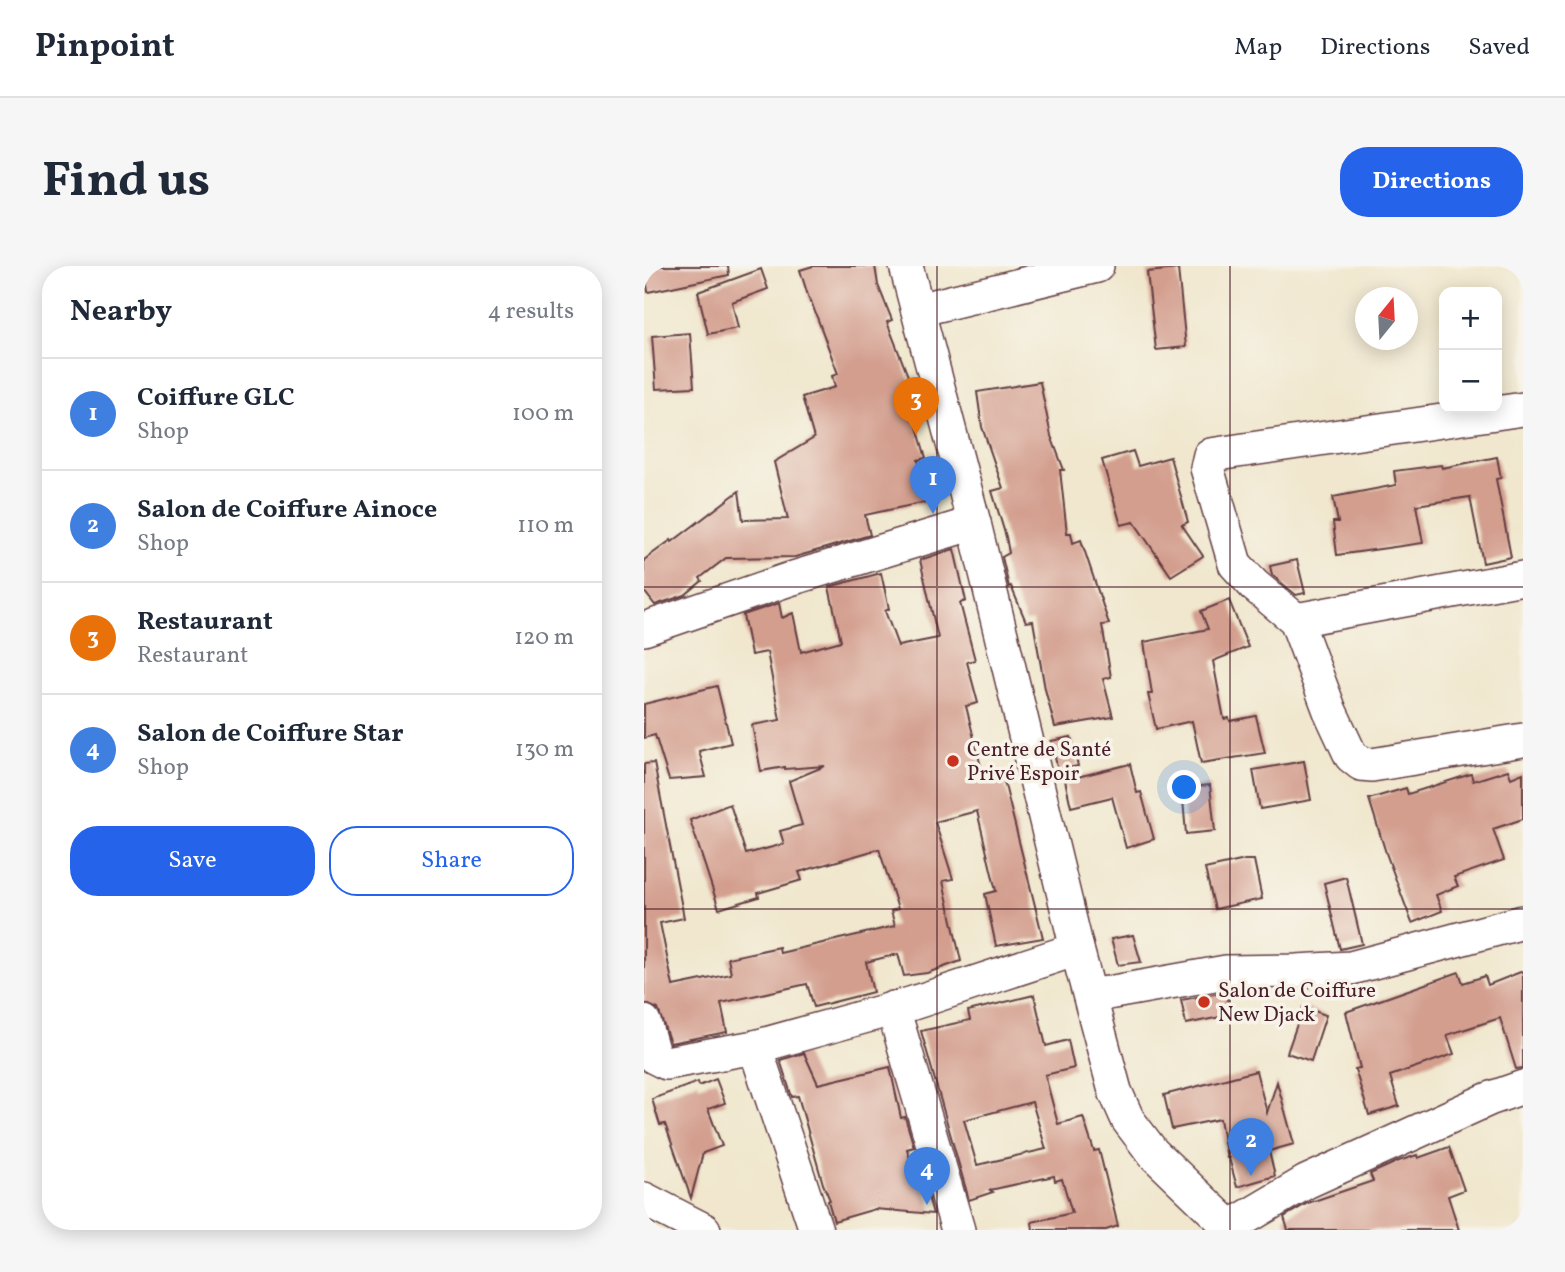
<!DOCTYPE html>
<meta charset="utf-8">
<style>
:root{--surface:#fff;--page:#f6f6f7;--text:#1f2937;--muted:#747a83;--line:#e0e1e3;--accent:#2563eb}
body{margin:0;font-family:Vollkorn,serif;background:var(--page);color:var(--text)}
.controls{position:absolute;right:21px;top:21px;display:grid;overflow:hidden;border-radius:14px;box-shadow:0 4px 18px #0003}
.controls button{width:63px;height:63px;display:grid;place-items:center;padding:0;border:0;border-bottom:2px solid var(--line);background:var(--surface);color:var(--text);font:35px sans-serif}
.compass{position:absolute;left:711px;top:21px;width:63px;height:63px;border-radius:50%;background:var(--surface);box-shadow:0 4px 18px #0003;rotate:18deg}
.you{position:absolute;left:541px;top:522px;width:24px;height:24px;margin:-18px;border:5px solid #fff;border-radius:50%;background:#1a73e8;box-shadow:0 0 0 10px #1a73e833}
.badge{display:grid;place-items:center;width:46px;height:46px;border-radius:50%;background:var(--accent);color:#fff;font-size:23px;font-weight:700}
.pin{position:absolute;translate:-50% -58px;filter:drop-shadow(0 2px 4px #0008)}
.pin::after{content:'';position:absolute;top:37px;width:24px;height:21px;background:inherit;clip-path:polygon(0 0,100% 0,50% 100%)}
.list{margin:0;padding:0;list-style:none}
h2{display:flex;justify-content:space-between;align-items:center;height:91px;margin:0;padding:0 28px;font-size:30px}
h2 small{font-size:23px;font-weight:400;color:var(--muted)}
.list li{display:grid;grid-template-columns:46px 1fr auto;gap:21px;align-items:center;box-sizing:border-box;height:112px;padding:0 28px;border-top:2px solid var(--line)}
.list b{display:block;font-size:26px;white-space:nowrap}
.list p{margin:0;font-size:23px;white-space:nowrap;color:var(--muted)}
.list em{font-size:23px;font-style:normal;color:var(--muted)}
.actions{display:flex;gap:14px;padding:21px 28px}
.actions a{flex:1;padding:16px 0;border:2px solid var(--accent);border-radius:28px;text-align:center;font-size:24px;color:var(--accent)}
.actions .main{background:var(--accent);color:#fff}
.map{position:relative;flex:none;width:879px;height:964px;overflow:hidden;border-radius:28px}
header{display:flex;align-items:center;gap:42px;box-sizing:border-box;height:98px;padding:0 35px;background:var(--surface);border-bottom:2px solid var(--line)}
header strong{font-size:33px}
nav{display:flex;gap:38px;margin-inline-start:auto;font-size:24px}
.intro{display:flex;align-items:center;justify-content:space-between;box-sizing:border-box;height:168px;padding:0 42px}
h1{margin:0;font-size:49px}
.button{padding:18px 32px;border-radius:28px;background:var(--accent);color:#fff;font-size:24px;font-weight:700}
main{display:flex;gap:42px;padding:0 42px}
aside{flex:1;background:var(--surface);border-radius:28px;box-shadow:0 4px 18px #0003}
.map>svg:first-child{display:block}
.building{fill:#d39e8e;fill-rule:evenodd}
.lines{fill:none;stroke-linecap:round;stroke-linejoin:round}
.minor-casing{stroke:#633d43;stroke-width:36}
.minor{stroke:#fff;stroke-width:33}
.grid{fill:none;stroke:#4a1f2b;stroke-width:2;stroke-opacity:0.55}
.poi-dot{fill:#c8321e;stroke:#f7f3e8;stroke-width:2.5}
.labels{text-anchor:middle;stroke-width:7;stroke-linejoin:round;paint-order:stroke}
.poi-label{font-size:21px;fill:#4a1f2b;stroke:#f7f3e8;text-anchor:start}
</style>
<header>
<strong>Pinpoint</strong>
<nav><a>Map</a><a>Directions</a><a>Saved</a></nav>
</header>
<div class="intro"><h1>Find us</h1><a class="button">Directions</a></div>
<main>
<aside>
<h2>Nearby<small>4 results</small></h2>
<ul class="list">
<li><span class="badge" style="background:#3f7fe0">1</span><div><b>Coiffure GLC</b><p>Shop</p></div><em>100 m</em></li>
<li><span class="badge" style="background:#3f7fe0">2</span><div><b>Salon de Coiffure Ainoce</b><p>Shop</p></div><em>110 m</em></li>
<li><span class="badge" style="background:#e8710a">3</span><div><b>Restaurant</b><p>Restaurant</p></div><em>120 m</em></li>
<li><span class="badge" style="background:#3f7fe0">4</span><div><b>Salon de Coiffure Star</b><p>Shop</p></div><em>130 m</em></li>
</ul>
<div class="actions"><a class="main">Save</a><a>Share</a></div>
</aside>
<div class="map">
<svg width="879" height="964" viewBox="0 0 879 964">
<rect width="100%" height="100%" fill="#f7f3e8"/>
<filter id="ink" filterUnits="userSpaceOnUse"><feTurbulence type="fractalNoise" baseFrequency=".0143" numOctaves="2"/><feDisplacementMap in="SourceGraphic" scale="14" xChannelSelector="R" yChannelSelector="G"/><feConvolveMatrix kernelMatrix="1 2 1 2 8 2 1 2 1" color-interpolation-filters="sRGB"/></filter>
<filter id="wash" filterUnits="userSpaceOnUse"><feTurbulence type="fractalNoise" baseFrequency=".00686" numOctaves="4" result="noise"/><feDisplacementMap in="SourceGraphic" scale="28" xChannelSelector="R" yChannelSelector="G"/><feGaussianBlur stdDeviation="1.57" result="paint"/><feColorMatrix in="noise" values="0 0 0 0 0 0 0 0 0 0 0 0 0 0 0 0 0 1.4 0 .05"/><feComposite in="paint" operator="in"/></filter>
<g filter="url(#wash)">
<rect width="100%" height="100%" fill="#f0e7ce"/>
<g id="blocks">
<g class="building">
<polygon points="0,0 84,0 85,9 4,26"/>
<polygon points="169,0 231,0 234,19 248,54 243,56 267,118 261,120 282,192 274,194 282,236 221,249 226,269 151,291 82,292 56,312 58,315 41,329 11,339 0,325 0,294 27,274 28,276 95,225 99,254 144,253 130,196 170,172 158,131 191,121 188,110 194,108 167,35 166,36 156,4"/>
<polygon points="117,3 124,23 88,36 94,62 64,68 54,26"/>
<polygon points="534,3 542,81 512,84 503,6"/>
<polygon points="46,67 50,121 12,123 8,70"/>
<polygon points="396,116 407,170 420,204 416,204 423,267 427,267 429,277 437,274 465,358 458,359 467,411 459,413 469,451 411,461 401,423 389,355 382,356 367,320 365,321 358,291 365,287 362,271 348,225 359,222 338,161 333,126"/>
<polygon points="489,185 494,200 526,191 544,256 538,259 559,290 527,310 490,256 477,259 458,194"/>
<polygon points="853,191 857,212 852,213 867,291 839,297 826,231 772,239 779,277 693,289 689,256 694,256 689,231 752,219 750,205 797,199 798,202"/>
<polygon points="310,283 322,335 316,337 331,394 323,396 334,437 322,440 339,509 357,503 399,672 352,680 341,628 352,625 333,545 291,556 309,613 299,615 317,695 283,707 260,710 254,688 222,696 229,726 170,741 163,718 77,737 83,766 26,777 14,743 0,737 0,498 10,497 40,652 16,657 29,720 87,708 84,692 135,681 136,687 251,660 247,645 254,643 235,583 155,606 158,614 114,627 115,631 75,643 46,554 86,538 102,588 140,578 136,565 158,559 145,515 181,500 141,503 141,501 117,505 108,459 136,454 123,386 107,389 99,349 135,337 138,352 149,347 157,386 197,375 185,321 237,307 245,343 241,345 254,380 294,372 276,294"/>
<polygon points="653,294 661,327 652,329 628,309 626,300"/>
<polygon points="585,334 604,381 569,395 580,453 585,452 586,455 612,450 621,487 557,497 548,455 512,463 504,428 508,428 500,376 564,363 557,345"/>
<polygon points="73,420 87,477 55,485 62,511 25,514 11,469 0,472 0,438"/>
<polygon points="427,471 434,500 414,504 407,475"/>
<polygon points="660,495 667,534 616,543 609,504"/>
<polygon points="486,498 493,527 497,526 510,573 482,582 468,531 427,541 421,514"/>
<polygon points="864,504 867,512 879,507 879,553 849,563 860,594 810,611 814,620 792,629 798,645 768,657 742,587 725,533 762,522 764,528 827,508 829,515"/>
<polygon points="566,519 571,565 542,568 538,522"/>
<polygon points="601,594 610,594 618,633 571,643 561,603"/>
<polygon points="702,611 718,678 696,683 680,617"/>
<polygon points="489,669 497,696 474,699 467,673"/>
<polygon points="879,705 879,802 872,803 856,752 803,769 810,788 746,810 755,840 725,849 711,803 716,802 702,746 815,706 819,717 841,710 844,719"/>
<polygon points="582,726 586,749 542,758 537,734"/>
<path d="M390,729L402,780L424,774L430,802L401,809L414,858L439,851L450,885L455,884L474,960L462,964H389L388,956L428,947L418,913L411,915L410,910L346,924L349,926L325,934L277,765L326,754L324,745ZM388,836L402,883L333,899L320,854Z"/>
<polygon points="659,741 682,749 667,795 643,787"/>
<polygon points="160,787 174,818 246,801 257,852 261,851 270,881 263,883 274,919 281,920 289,948 231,943 190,955 184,935 186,934 179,918 154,830 148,831 136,794"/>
<polygon points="612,805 623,847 633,816 650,878 625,885 631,910 593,921 585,892 583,892 576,853 528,863 520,829"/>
<polygon points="72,813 81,837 64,843 78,880 59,887 47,932 21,858 16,859 8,833 54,816 55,820"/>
<polygon points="805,881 820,924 804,930 815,964 644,964 640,951 664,937 729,915 726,908 755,895 773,889 774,892"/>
</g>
</g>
</g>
<g filter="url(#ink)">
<use href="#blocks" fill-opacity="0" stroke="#633d43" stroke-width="2"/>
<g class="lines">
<defs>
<g id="minor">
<polyline points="262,0 330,257 433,683 471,825 484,854 509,887 589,964"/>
<polyline points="274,44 453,0"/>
<polyline points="879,143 566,189 563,202 591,298 610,319 652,354 686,445 707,490 717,498 728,499 879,474"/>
<polyline points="652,354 879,312"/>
<polyline points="0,363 146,313 330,257"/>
<polyline points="447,730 582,706 652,705 707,702 879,656"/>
<polyline points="249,742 314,964"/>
<polyline points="0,756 10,791 22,797 111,781 266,738 433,683"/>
<polyline points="111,781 172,964"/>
<polyline points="0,933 60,964"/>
<polyline points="586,961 662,916 845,833 879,821"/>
</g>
</defs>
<use href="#minor" class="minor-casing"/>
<use href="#minor" class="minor"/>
</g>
</g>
<path class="grid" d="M293,0V964M586,0V964M0,321H879M0,643H879"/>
<g class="poi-dot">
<circle cx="309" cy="495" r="7"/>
<circle cx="560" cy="736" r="7"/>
</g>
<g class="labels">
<g class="poi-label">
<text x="323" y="490">Centre de Santé<tspan x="323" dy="24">Privé Espoir</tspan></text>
<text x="574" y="731">Salon de Coiffure<tspan x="574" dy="24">New Djack</tspan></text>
</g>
</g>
</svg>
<div class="controls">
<button>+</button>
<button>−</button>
</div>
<svg class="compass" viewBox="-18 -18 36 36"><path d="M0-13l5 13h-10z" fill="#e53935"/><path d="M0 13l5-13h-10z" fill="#747a83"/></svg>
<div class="you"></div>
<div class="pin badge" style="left:289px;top:248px;background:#3f7fe0">1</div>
<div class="pin badge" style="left:607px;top:910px;background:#3f7fe0">2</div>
<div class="pin badge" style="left:272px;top:169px;background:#e8710a">3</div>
<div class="pin badge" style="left:283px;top:939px;background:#3f7fe0">4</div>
</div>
</main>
